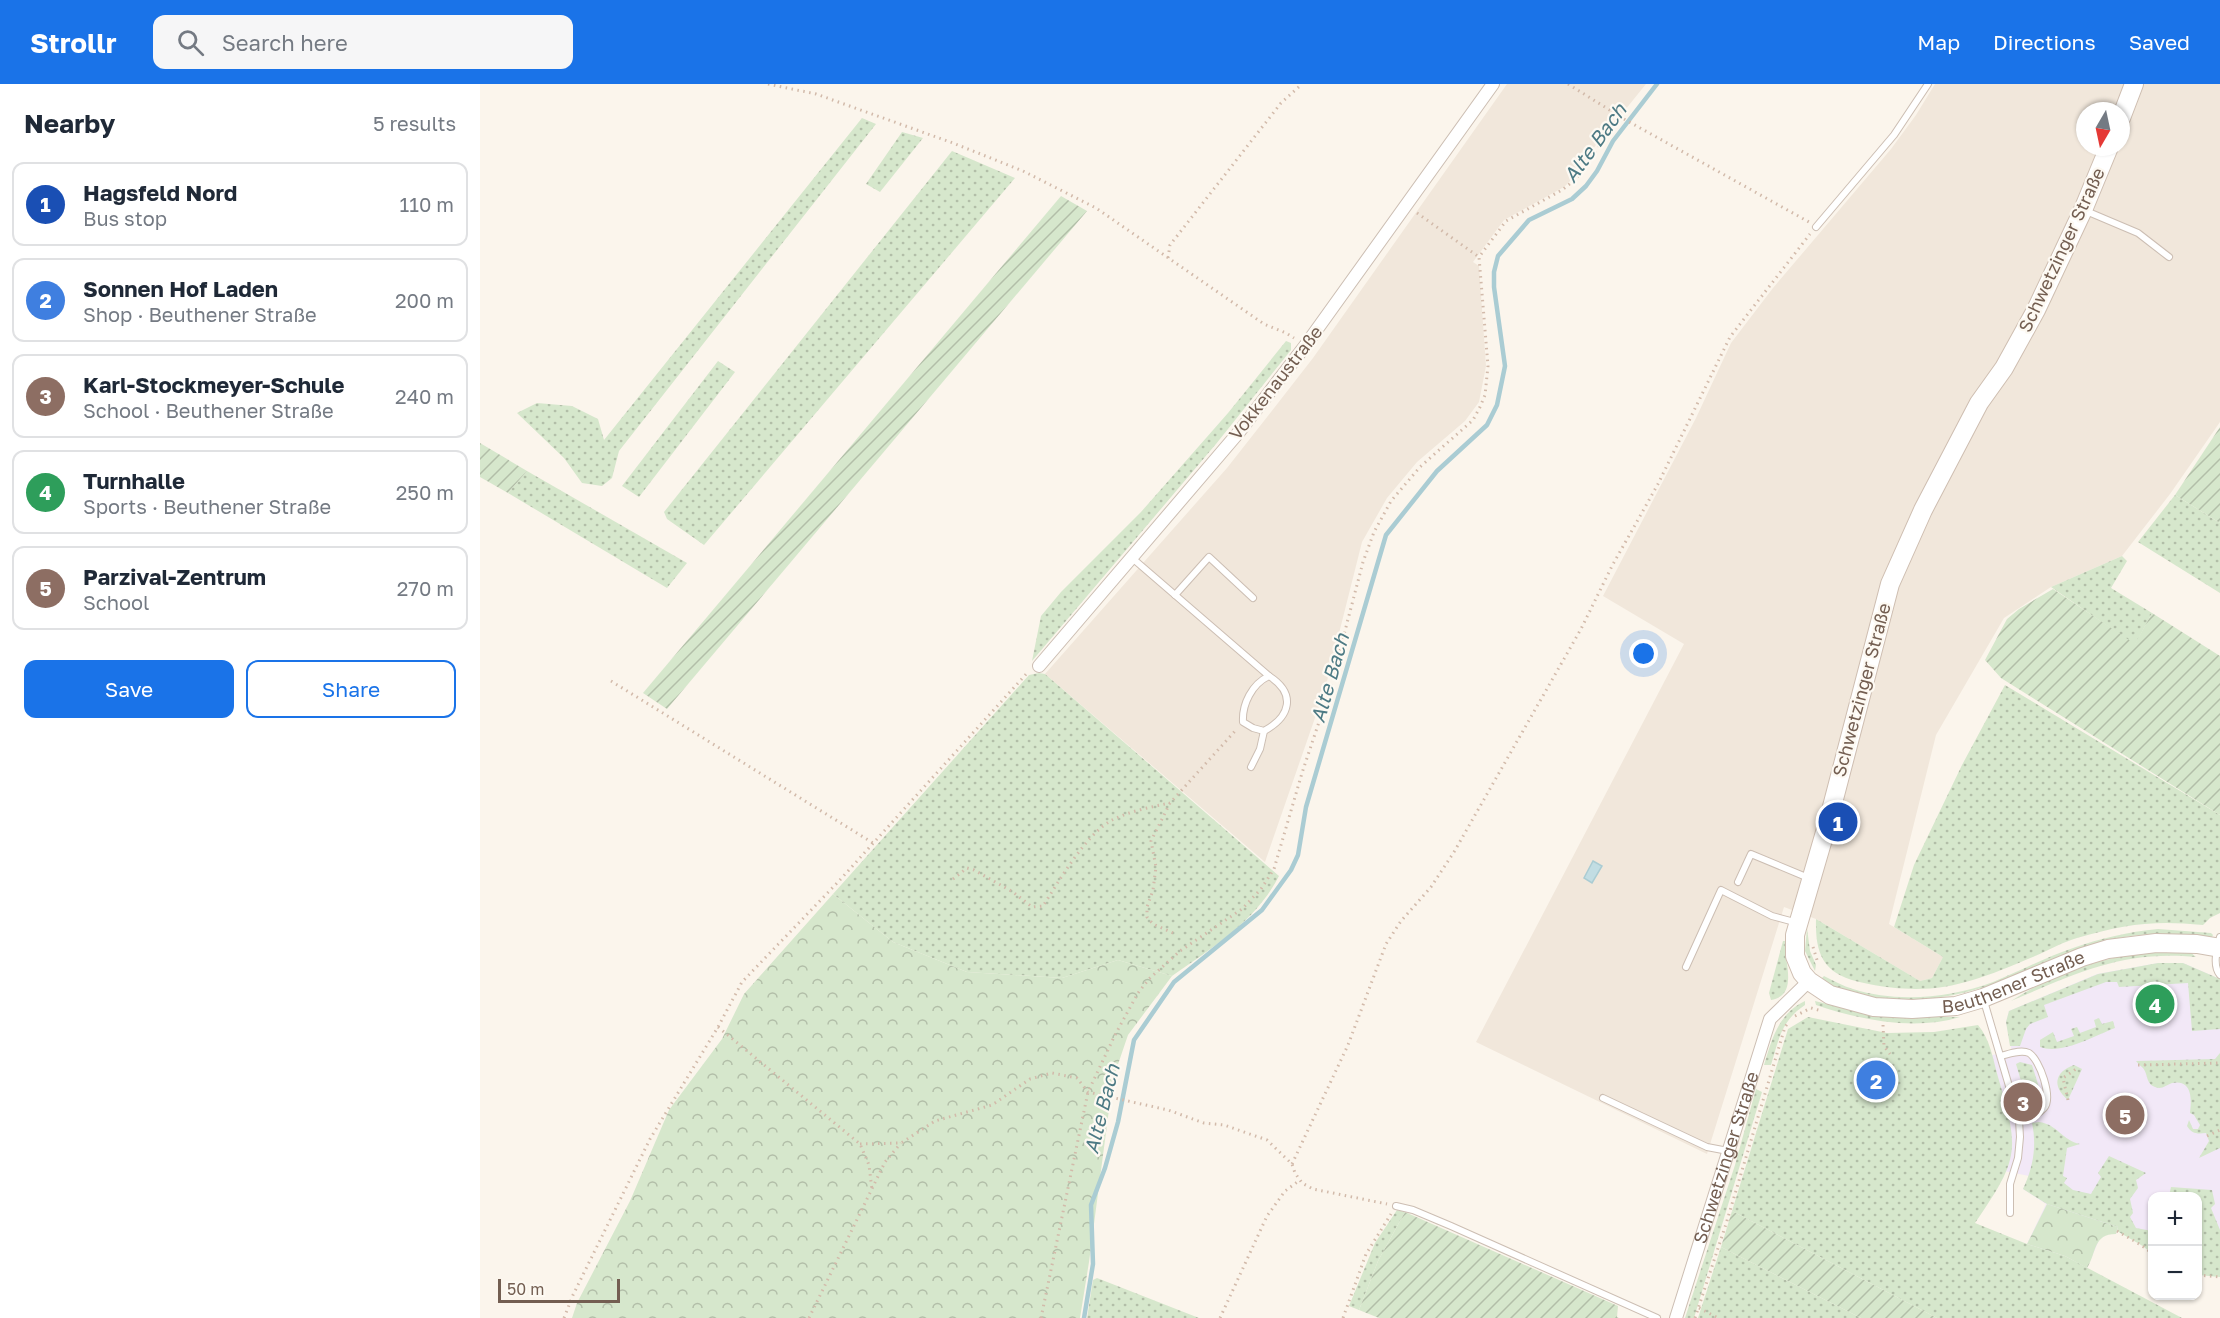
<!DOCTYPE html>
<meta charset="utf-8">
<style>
:root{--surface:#fff;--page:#f6f6f7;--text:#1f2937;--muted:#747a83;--line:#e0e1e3;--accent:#1a73e8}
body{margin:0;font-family:"Golos Text",sans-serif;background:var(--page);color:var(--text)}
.controls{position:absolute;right:18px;bottom:18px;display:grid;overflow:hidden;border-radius:12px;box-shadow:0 2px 4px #0004}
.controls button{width:54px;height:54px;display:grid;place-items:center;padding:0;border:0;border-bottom:2px solid var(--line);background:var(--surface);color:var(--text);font:30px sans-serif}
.compass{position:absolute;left:1596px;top:18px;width:54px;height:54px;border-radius:50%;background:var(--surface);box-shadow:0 2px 4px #0004;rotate:189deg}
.scale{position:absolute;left:18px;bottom:15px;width:122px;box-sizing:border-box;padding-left:6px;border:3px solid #735e51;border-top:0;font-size:16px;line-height:21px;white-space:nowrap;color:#735e51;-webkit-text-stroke:4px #fdf9f2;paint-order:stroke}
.you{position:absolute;left:1164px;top:570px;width:21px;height:21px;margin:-15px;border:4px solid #fff;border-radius:50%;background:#1a73e8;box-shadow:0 0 0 9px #1a73e833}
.badge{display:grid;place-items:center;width:39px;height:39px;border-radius:50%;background:var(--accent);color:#fff;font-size:20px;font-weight:700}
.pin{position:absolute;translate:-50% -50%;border:3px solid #fff;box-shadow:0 2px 6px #0006}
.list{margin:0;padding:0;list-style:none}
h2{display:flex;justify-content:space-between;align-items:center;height:78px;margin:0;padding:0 24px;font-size:26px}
h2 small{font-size:20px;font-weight:400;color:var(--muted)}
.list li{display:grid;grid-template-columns:39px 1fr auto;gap:18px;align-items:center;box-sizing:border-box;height:84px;margin:0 12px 12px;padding:0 12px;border:2px solid var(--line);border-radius:12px}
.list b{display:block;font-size:22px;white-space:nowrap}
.list p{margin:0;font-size:20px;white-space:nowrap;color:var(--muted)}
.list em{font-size:20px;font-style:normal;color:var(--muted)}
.actions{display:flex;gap:12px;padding:18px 24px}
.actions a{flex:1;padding:14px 0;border:2px solid var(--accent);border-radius:12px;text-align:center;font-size:21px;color:var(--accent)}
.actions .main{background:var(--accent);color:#fff}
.icon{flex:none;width:33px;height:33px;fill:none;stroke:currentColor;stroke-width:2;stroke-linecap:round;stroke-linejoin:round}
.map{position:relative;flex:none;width:1740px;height:1234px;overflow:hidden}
header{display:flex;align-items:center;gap:36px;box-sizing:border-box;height:84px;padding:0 30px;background:var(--accent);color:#fff}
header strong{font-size:28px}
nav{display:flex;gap:33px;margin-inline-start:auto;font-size:21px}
.search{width:420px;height:54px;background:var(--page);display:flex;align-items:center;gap:15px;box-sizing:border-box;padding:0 21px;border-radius:12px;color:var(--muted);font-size:22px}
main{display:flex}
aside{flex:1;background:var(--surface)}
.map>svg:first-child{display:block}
.residential{fill:#f1e7db;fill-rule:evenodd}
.education{fill:#f2e8f7}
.grass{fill:url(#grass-dots)}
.forest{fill:url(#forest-crowns)}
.garden{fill:url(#garden-furrows)}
.water{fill:#c2dde3;stroke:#aaccd3;stroke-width:1.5}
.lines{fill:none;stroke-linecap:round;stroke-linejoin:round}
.stream{stroke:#aaccd3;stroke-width:4.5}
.service-casing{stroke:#ccbeb3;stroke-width:8}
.minor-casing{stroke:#ccbeb3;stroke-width:14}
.secondary-casing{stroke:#cebeb1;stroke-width:20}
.path{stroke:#d2baaa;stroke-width:3;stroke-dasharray:1.5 4.5;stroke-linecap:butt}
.service{stroke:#fff;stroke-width:6}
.minor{stroke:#fff;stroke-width:12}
.secondary{stroke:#fff;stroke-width:18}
.labels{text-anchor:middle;stroke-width:4.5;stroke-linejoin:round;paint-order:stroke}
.street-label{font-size:18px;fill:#735e51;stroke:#fdf9f2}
.water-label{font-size:20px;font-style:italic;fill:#4d7a84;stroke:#fdf9f2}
</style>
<header>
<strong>Strollr</strong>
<div class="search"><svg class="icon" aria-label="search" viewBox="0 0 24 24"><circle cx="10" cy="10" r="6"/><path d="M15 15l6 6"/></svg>Search here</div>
<nav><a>Map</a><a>Directions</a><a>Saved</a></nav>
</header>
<main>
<aside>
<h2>Nearby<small>5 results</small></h2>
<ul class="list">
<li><span class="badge" style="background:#1a4fb4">1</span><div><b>Hagsfeld Nord</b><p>Bus stop</p></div><em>110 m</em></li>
<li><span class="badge" style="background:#3f7fe0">2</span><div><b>Sonnen Hof Laden</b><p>Shop · Beuthener Straße</p></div><em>200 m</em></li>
<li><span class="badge" style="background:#8d6e63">3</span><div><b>Karl-Stockmeyer-Schule</b><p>School · Beuthener Straße</p></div><em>240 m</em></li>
<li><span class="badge" style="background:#2e9e5b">4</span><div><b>Turnhalle</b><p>Sports · Beuthener Straße</p></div><em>250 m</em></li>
<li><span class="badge" style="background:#8d6e63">5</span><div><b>Parzival-Zentrum</b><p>School</p></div><em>270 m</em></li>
</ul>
<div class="actions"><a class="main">Save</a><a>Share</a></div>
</aside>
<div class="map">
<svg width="1740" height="1234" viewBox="0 0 1740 1234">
<defs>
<pattern id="grass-dots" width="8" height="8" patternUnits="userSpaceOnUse" patternTransform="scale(1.5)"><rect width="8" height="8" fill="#d6e7cc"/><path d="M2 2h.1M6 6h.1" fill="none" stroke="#b2bea8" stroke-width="1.8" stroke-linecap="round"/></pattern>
<pattern id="forest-crowns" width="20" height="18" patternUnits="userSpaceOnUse" patternTransform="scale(1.5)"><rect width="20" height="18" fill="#d6e7cc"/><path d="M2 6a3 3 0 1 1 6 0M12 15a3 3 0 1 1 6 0" fill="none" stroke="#b2bea8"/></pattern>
<pattern id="garden-furrows" width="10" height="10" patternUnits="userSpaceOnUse" patternTransform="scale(1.5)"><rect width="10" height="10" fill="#d6e7cc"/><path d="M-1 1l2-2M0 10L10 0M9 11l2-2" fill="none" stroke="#b2bea8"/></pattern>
</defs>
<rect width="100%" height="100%" fill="#fbf5ec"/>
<g class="residential">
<polygon points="1027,0 1166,0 1141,31 1138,29 1093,94 1084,103 1024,136 993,178 999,182 1006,282 999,318 985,337 937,378 907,414 882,458 845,605 785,778 565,590 747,384 791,328 833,274"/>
<path d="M1455,0H1740V338L1690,410L1642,472L1571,503L1524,534L1456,651L1409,840L1463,873L1452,894L1440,897L1336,835L1304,823L1227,1070L996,958L1204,560L1123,512L1216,334L1251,259L1293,204L1411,65L1436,31ZM1605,27H1641V63H1605Z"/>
</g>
<polygon class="education" points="1678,879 1703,879 1740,895 1740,1186 1718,1112 1672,1112 1672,1147 1638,1143 1636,1150 1626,1150 1619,1156 1607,1184 1585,1172 1547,1160 1566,1120 1543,1105 1549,1092 1509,1084 1479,976 1532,968 1526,938 1529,927 1617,890"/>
<g class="grass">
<polygon points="382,34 396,40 139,367 132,394 122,402 102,399 84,374 37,329 57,319 92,322 118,335 124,356"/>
<polygon points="422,48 443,54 400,108 386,100"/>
<polygon points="472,67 535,94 224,461 187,435 184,428"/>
<polygon points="806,257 811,259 811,266 736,360 552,577 561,532 581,508 661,428 748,329"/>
<polygon points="238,277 255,288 159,413 142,402"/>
<polygon points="47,387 207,479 187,504 28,409"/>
<polygon points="1695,411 1740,439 1740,509 1658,458"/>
<polygon points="1642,472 1647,477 1631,504 1672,529 1655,561 1571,503"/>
<path d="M559,589L565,590L799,792C776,837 732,864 692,892L638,876L582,894L487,888L413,858L353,810L549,591Z"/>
<path d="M1525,601L1740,731V829L1730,834L1723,841C1674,836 1645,840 1597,854C1583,858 1569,866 1555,872C1491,899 1455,914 1384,899C1345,891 1335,873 1336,835L1440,897L1452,894L1463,873L1414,843L1434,781L1482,681Z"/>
<polygon points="1327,844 1330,867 1336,881 1335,887 1325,867"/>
<path d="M1678,845L1731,849L1733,851L1732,853C1695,849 1656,847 1619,859C1603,864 1588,871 1573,878C1513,902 1462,922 1396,914C1378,912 1356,907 1342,894L1344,892C1354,897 1363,902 1373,905C1417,919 1470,914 1513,898C1540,887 1566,873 1593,864C1621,854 1648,848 1678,845Z"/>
<path d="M1303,857H1305C1303,875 1320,911 1291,916L1289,909Z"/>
<path d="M1662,868H1710L1716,873C1643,866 1597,889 1531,917C1571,891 1616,876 1662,868Z"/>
<polygon points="1678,879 1703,879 1740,895 1740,945 1712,947 1708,899 1639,903 1637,898 1626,898 1564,921 1568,933 1550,940 1546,945 1540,962 1530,962 1526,938 1529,927 1618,890"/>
<path d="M1325,917V921C1301,937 1299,955 1291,981H1284C1292,955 1298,930 1325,917Z"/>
<path d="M1335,917L1388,930L1439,933H1480C1435,947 1380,936 1336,921Z"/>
<path d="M1328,933L1407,949L1454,948L1498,941C1510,955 1513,975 1518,993C1540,1067 1539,1075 1495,1139L1547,1160L1585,1172L1702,1234H1457L1252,1127L1308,945Z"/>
<path d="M1619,934L1622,940L1633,937L1635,944C1614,952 1582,971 1560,963V956L1573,948L1577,958L1594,952L1591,945L1597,943L1600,949L1616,943L1614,936Z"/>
<path d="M1740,969V1064L1719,1074L1729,1057L1726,1049C1717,1050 1712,1050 1707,1042L1709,1036L1713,1045H1718L1720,1041L1714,1031L1710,1029C1712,1015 1712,995 1692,999C1686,1001 1682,1006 1675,1003C1666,1000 1668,990 1663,984C1661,982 1658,980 1656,977L1735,975Z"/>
<polygon points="1540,978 1552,981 1562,1013 1560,1020 1549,1024 1536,980"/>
<path d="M1594,981L1602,985L1588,1016C1572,1003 1574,988 1594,981Z"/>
<polygon points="1276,1005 1282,1008 1214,1234 1205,1234 1255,1081"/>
<path d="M1559,1038C1577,1040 1583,1057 1600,1060L1587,1064L1583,1092L1587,1094L1584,1099L1593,1106L1611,1110L1621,1093L1618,1089L1629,1072L1666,1089L1656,1096L1658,1104L1650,1115L1653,1129L1650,1133L1656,1144L1672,1147V1169L1661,1161L1637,1147L1638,1143L1567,1120L1543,1105C1553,1084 1557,1062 1552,1039Z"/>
<polygon points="1691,1103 1732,1106 1735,1120 1731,1124 1740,1146 1740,1193 1718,1191 1718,1112 1689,1112"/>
<polygon points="917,1126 925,1128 898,1177 879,1226 869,1222 895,1159"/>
<polygon points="1241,1163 1381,1234 1218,1234"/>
<polygon points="617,1194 719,1234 607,1234 613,1196"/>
</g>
<g class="forest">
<polygon points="353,810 413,858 487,888 582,894 638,876 692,892 648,951 633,995 609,1178 600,1234 92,1234 97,1219 150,1117 189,1026 242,955 264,910"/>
<path d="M1567,1120L1638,1143L1636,1150C1613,1150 1617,1168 1607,1184L1585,1172L1547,1160Z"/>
</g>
<g class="garden">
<polygon points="581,112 607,127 187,625 163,609"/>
<polygon points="1740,343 1740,439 1695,411"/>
<polygon points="0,359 47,387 28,409 0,393"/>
<polygon points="1573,505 1655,560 1672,529 1740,572 1740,731 1521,594 1505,576 1527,535 1539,525"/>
<polygon points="1252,1127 1457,1234 1381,1234 1241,1163"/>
<polygon points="925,1128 1138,1222 1137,1233 1139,1234 899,1234 879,1226 898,1177"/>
</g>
<polygon class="water" points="1113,777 1122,782 1112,799 1104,794"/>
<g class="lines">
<polyline class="stream" points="604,1234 613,1180 611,1121 625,1084 638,1038 654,956 694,898 782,826 811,786 818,771 826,723 906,451 957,387 1007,341 1017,321 1025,282 1014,203 1014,188 1018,172 1049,136 1092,115 1106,102 1117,87 1133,57 1177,0"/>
<defs>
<g id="service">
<polyline points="1606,127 1658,149 1689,173"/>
<polyline points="1336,143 1414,51 1448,0"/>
<polyline points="651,473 789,592"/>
<polyline points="695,511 729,473 773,514"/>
<path d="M789,592C817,610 810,633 784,647L773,644L763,638C762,620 772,600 789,592Z"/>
<polyline points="771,683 780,665 784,647"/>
<polyline points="1258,798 1271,770 1331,795"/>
<path d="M1740,853C1737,865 1732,881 1740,891"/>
<polyline points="1206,883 1241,806 1292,832 1318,839"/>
<polyline points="1504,917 1539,1036 1540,1053 1538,1074 1530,1100 1530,1129"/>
<path d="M1521,972C1529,970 1541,965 1549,969C1560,976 1573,1014 1564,1024C1557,1032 1548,1033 1539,1036"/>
<polyline points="1123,1014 1227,1063 1248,1067"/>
<polyline points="916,1122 933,1126 971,1142 1177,1234"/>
</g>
<g id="minor">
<polyline points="559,582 759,348 825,262 1013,0"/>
<path id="s1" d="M1196,1234L1290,935L1329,897"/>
</g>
<g id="secondary">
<polyline points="1641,34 1654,0"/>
<path id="s2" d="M1629,63L1603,126L1556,226L1524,284L1499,319L1443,426L1410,500L1348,738L1315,851V872L1322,889L1329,897L1350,911L1394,923L1432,925L1476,922L1503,914L1602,873L1628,865L1676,859L1717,860L1740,864"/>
</g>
</defs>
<use href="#service" class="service-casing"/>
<use href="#minor" class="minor-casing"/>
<use href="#secondary" class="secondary-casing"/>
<g class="path">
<polyline points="288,0 336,10 473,59 543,87 616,124 784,240 806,249 814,254"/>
<polyline points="1088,0 1144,35 1329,138"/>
<polyline points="937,129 999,173"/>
<polyline points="688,174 690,161 801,19 822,0"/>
<polyline points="131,597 393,759"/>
<path d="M473,795L487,784L494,786L533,808L552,823L563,822C579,797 606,750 632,736C650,727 671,723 690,719"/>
<polyline points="693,849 673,840 667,833 667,823 673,806 676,783 671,757 690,719 756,646"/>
<polyline points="1333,863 1337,876"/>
<polyline points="1315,932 1331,924 1342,927"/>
<polyline points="1403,941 1404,962 1410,970"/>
<polyline points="238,943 380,1060 389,1081 392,1106"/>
<polyline points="1658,981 1740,979"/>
<polyline points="1588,1016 1583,994 1599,983"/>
<polyline points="1727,1052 1740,1046"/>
<polyline points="380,1060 421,1059 455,1037 512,1021 550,995 572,989 597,994 608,1008 688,1026 724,1039 744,1041 787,1056 812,1080 815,1089 822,1099 833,1105 907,1120"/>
<polyline points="812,1080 868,961 906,860 921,837 951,803 974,768 1101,545 1132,482 1178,400 1250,253 1330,150"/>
<polyline points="1637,1147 1661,1161 1672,1169"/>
<polyline points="1718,1191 1740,1193"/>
<polyline points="1219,1224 1238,1234"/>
<polyline points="84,1234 93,1211 170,1055 238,943 262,898 359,797 548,588"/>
<polyline points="329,1234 405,1078 421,1059"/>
<polyline points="561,1234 608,1008 635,951 658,909 669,895 700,867 762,825 781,805 794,785 822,689 849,608 883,478 894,448 911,417 940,383 993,336 1000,323 1005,311 1008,282 999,173 1026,137 1082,106 1096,95 1140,32"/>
<polyline points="740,1234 787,1132 805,1107 820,1096"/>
<polyline points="863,1234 886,1170 911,1130"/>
<polyline points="1215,1234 1246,1140 1305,943 1308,939"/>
</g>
<use href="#service" class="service"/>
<use href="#minor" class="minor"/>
<use href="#secondary" class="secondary"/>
</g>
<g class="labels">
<g class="street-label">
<text transform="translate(1582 166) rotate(-65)" y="6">Schwetzinger Straße</text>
<text transform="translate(796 299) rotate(-52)" y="6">Vokkenaustraße</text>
<text transform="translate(1382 606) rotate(-75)" y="6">Schwetzinger Straße</text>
<text dy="6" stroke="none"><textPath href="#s2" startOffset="1118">Beuthener Straße</textPath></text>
<text dy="6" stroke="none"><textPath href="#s1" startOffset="168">Schwetzinger Straße</textPath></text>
</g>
<g class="water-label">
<text transform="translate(1115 59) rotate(-54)" y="7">Alte Bach</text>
<text transform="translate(850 594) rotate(-74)" y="7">Alte Bach</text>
<text transform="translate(622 1025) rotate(-76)" y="7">Alte Bach</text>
</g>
</g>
</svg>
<div class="controls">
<button>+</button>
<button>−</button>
</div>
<svg class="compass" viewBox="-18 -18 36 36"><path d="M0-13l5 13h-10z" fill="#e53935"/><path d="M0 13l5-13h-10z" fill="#747a83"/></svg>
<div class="scale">50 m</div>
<div class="you"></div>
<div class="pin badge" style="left:1358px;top:738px;background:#1a4fb4">1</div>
<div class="pin badge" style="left:1396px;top:996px;background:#3f7fe0">2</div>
<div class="pin badge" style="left:1543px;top:1018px;background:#8d6e63">3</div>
<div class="pin badge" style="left:1675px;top:920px;background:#2e9e5b">4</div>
<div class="pin badge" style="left:1645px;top:1031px;background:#8d6e63">5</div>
</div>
</main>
